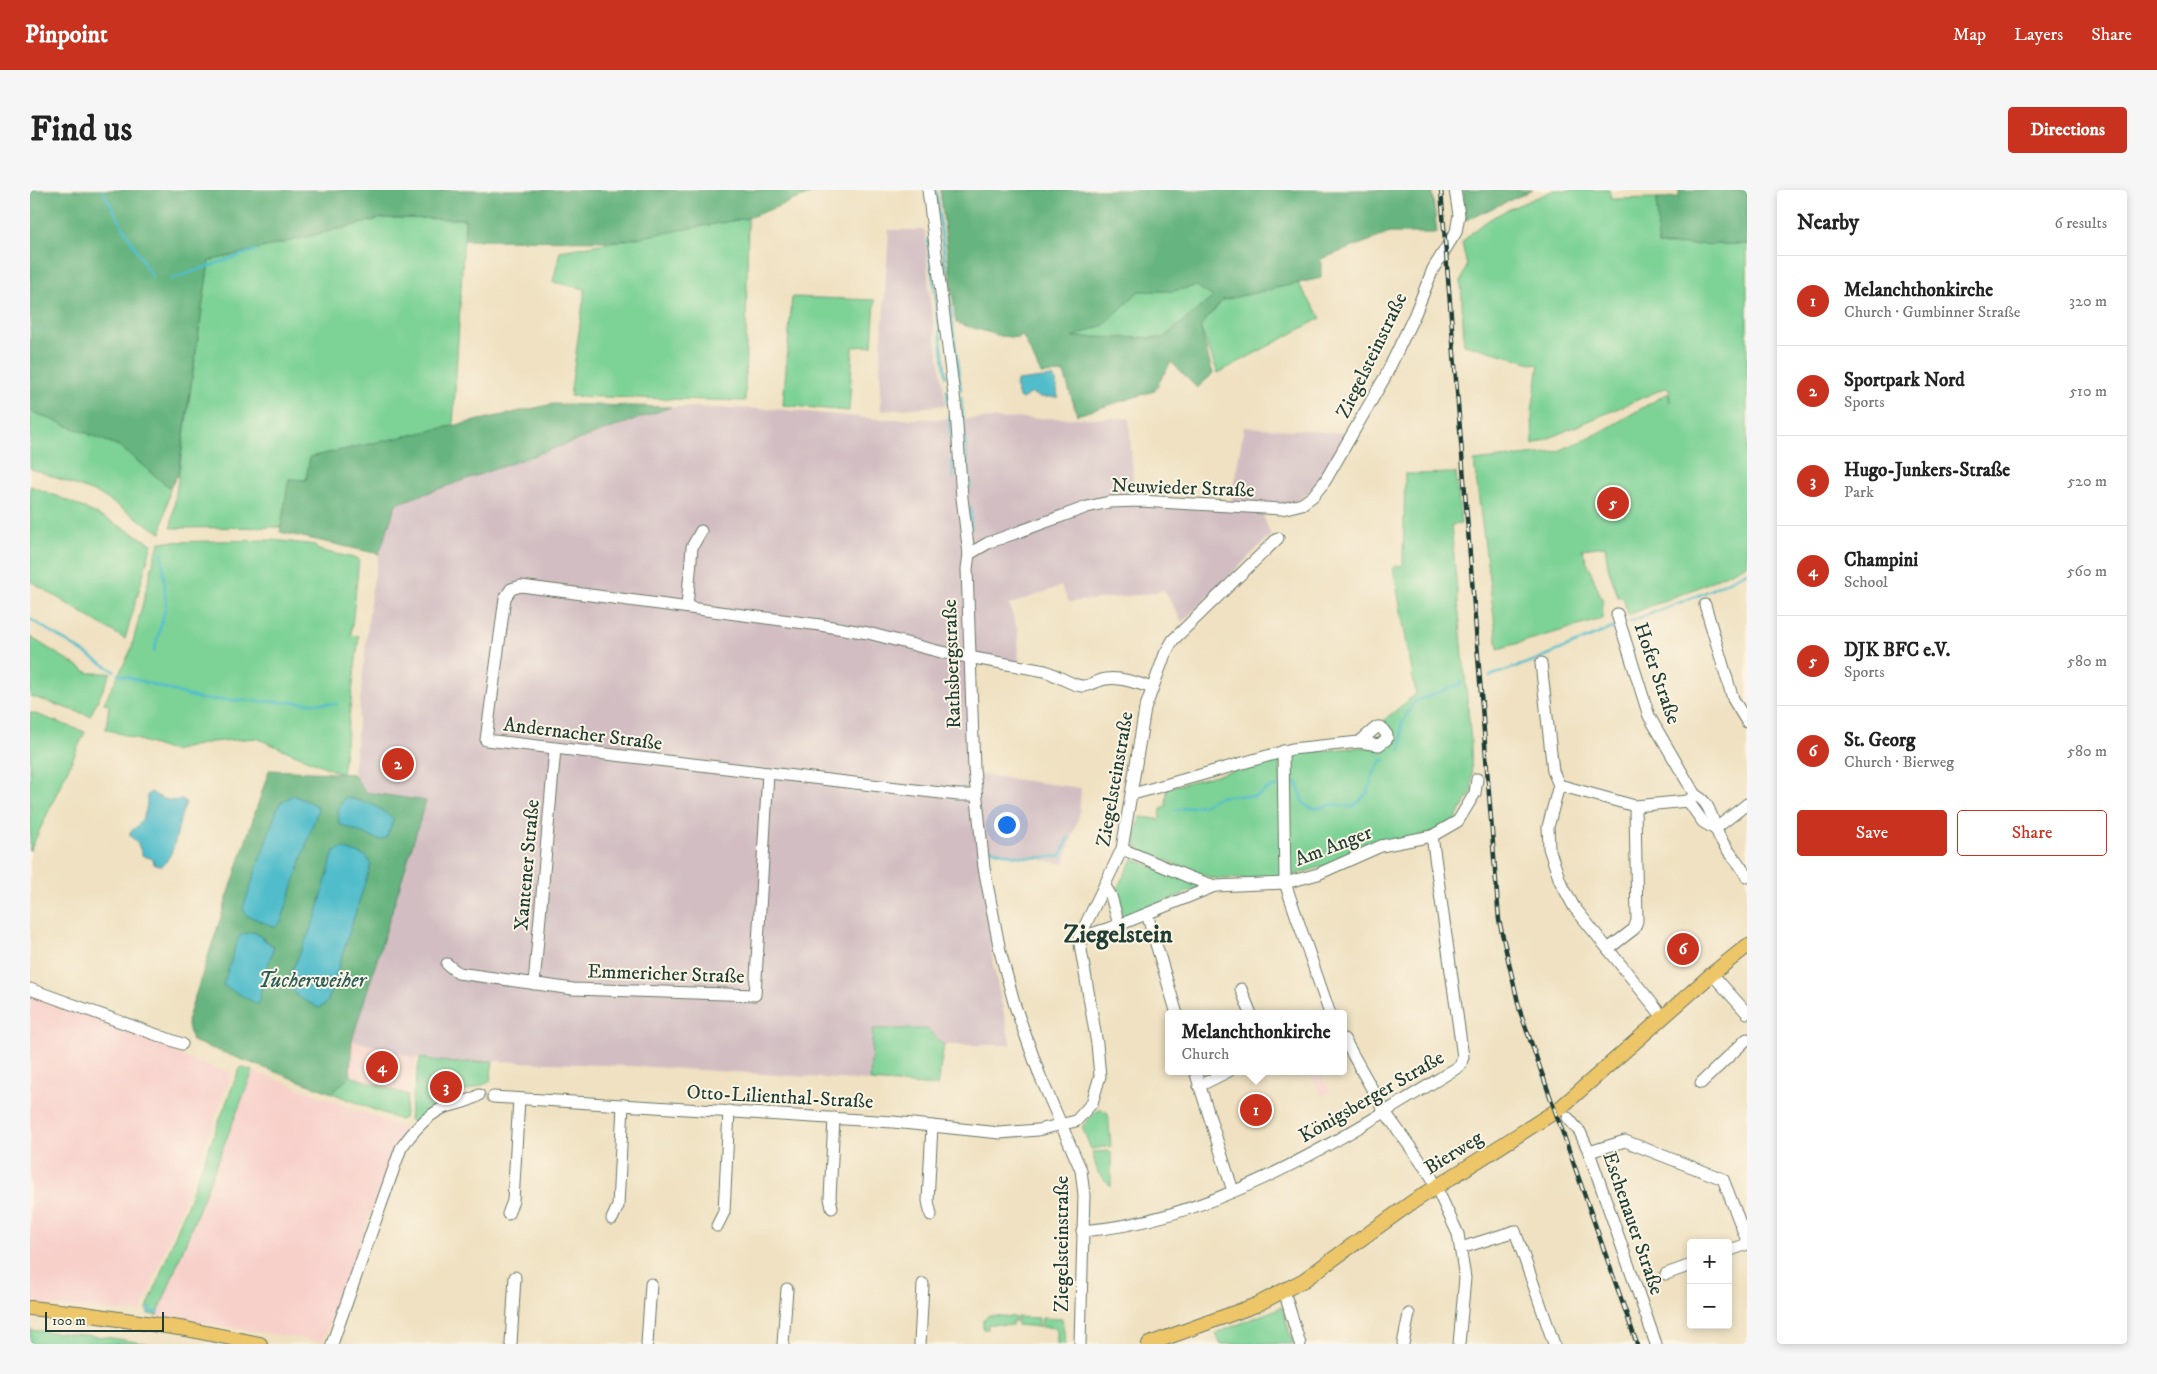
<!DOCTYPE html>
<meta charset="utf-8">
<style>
:root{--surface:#fff;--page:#f6f6f6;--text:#222;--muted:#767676;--line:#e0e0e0;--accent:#c8321e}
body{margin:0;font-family:"IM FELL DW Pica",serif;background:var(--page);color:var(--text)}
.controls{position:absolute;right:15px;bottom:15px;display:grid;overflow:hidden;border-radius:5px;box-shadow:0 2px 8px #0003}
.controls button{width:45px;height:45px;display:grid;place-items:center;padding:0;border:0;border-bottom:1px solid var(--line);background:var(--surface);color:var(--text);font:25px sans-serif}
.scale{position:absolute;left:15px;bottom:12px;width:119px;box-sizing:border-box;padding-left:5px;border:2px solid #1f3d34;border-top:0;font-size:14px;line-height:18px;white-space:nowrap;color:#1f3d34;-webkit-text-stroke:4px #fcf5e5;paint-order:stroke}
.you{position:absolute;left:976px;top:634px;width:18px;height:18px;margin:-12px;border:4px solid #fff;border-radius:50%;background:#1a73e8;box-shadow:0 0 0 8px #1a73e833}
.badge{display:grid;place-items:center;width:32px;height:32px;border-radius:50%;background:var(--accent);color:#fff;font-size:16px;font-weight:700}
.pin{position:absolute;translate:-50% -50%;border:2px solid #fff;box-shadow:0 1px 5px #0006}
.popup{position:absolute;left:1135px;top:820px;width:182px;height:65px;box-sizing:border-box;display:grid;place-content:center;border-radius:5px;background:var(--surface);filter:drop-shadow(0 1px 4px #0005);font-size:16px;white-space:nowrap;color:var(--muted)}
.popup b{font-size:19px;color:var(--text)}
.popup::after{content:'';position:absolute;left:50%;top:100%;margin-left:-10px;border:10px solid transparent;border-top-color:var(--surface)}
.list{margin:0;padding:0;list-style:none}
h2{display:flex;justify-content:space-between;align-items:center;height:65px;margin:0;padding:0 20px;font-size:21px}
h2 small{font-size:16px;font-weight:400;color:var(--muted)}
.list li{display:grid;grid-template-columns:32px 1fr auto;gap:15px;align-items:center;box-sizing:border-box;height:90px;padding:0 20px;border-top:1px solid var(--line)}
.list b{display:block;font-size:19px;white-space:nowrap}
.list p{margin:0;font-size:16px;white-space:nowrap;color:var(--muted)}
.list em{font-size:16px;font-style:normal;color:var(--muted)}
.actions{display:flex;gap:10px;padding:15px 20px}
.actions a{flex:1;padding:11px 0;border:1px solid var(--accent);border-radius:5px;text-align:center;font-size:18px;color:var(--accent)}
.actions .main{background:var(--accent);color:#fff}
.map{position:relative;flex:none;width:1717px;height:1154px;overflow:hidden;border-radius:5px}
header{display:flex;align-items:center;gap:30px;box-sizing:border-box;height:70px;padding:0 25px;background:var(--accent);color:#fff}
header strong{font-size:24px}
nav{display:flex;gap:28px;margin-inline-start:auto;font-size:18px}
.intro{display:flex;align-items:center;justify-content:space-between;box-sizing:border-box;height:120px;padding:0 30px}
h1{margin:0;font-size:35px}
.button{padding:12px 22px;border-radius:5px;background:var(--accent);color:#fff;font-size:18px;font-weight:700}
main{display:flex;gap:30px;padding:0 30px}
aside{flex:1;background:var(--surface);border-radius:5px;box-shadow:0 2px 8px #0003}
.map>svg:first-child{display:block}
.built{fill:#f7d0ca}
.industrial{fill:#d2bec2}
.green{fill:#7dd296;stroke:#4e8865}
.forest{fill:#66b47f;stroke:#42785a;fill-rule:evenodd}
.water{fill:#51bdcb;stroke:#387d80}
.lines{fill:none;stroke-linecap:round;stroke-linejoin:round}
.stream{stroke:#51bdcb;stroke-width:2.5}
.minor-casing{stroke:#687665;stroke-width:13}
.major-casing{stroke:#687665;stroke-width:16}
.minor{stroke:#fff;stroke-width:11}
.major{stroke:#ecc669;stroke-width:14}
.rail-casing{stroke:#1f3d34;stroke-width:4.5}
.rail{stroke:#fcf5e5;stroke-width:2.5;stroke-dasharray:8;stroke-linecap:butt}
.labels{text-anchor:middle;stroke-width:4;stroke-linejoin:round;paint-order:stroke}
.street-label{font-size:20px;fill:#1f3d34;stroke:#fcf5e5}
.water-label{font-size:21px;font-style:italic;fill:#2c5d5a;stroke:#fcf5e5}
.district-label{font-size:25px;font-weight:bold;fill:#1f3d34;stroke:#fcf5e5}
</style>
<header>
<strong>Pinpoint</strong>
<nav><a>Map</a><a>Layers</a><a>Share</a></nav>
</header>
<div class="intro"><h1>Find us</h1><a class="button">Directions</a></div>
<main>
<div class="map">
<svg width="1717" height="1154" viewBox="0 0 1717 1154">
<rect width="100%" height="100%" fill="#fcf5e5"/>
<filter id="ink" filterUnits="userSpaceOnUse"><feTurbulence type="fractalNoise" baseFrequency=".02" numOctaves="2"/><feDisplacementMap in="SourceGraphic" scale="10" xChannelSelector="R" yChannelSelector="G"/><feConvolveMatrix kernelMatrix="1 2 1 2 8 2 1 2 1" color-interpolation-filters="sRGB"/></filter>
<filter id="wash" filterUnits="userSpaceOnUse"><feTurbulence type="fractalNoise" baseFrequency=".0096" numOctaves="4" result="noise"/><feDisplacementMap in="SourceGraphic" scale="20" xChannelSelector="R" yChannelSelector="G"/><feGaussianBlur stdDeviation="1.12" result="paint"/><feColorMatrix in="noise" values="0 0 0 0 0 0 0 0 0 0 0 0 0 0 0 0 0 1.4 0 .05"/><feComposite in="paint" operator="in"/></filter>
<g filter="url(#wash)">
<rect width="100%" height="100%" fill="#efe1c1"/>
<g class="built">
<polygon points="0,803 155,857 152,867 202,883 111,1123 0,1114"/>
<polygon points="322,850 386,868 378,905 320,886"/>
<polygon points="223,881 377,939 359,974 292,1152 127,1126"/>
<polygon points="1284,881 1289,881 1301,901 1293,906 1280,886"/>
</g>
<g class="industrial">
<polygon points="859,40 895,40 900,111 916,215 851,221 850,175"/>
<polygon points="641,217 745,219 847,229 1099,228 1104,306 1201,312 1214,237 1320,243 1289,294 1266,312 1229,315 1241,345 1152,432 1134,400 1118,404 1039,412 1031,396 979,415 988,441 989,479 941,473 946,584 1051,598 1049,625 1034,674 954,659 963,774 981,855 914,855 897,839 843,839 840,891 624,877 463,871 424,873 386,868 322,850 396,611 335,602 323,584 341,403 349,364 366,314"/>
</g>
<g class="green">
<path d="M1524,0H1579L1581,9L1627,8L1628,55L1717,54V374L1667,398L1598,425L1593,407H1588L1578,377L1575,356L1552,359L1573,412L1572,429L1468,459L1444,271L1526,262L1569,243L1638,203L1640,212L1639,198H1635L1503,255L1502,221L1509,175L1434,154L1431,91L1437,76L1432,53C1454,25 1493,14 1524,0Z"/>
<polygon points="353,28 435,29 423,236 280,267 276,291 259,289 251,337 141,338 179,71"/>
<polygon points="718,28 715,211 540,206 555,99 523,92 530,61"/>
<polygon points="1268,93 1291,128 1188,183 1170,137 1193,110"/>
<polygon points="1166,96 1184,107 1133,148 1041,147 1074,135 1109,101 1143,101"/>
<polygon points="762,107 845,110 842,156 823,157 819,221 753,215"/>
<polygon points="0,221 89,256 140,298 131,343 69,304 0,278"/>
<polygon points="1426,283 1431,334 1421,335 1441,552 1442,602 1424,631 1401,643 1258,687 1259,583 1261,564 1331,557 1349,558 1361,553 1362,543 1354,530 1386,504 1363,377 1373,375 1375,284"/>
<path d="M0,296C43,311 82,331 122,354L95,449L0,391Z"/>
<polygon points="244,350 285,355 288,360 329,369 321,445 329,446 312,584 226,548 181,552 142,561 76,539 79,515 74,513 101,460 125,365 130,352"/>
<polygon points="0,447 59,483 81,483 60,526 0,506"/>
<polygon points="0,522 55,542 0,661"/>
<polygon points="1247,569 1250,573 1252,684 1249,688 1186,689 1164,682 1108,659 1105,649 1110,627 1130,629 1131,618 1136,616 1137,598"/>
<polygon points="1103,669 1173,696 1089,730 1083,705"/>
<polygon points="843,839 897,839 914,855 907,896 840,891"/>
<polygon points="390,868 424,873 463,871 460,892 407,912 383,932 379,929"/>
<polygon points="210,877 223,881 127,1126 118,1124 117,1119"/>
<polygon points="320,886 378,905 374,928 370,930 302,903"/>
<polygon points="1071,919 1078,923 1081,956 1061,959 1052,937 1064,923"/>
<polygon points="1079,961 1081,962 1081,996 1068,983 1062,962"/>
<polygon points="1252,1117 1263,1154 1190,1154 1186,1143"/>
<polygon points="959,1125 985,1127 985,1132 982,1132 982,1135 958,1134 958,1139 953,1139 953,1130"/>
<polygon points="987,1127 1009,1128 1009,1137 987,1135"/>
<polygon points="1012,1128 1032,1129 1036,1154 1027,1154 1027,1138 1011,1137"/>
<polygon points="0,1140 76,1147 119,1154 0,1154"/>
</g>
<g class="forest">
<polygon points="0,0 790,0 718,28 590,51 435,50 435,29 353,28 179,71 148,284 140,298 89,256 0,221"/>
<path d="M910,0H1402L1407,43H1360L1291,69V88L1193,110L1170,137L1183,184L1167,198L1141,172L1124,201L1047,225L1034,183L1011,184L992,144L989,148L971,146L926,133ZM1166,96L1183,107L1133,148L1043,147L1074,135L1109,101H1143Z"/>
<polygon points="1433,0 1503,0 1436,30"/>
<polygon points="1649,0 1717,0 1717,54 1628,55 1627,8 1649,7"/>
<polygon points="523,214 641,217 366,314 349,364 250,342 259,289 276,290 280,267"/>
<path d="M239,580L323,584L335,602L396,611L322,850L320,886L302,903L162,851L157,831ZM304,661L340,674L297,813L289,818L257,792L286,727ZM224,742L244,756L232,793L229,813Z"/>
</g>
<g class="water">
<polygon points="1022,187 1026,191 1028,207 1009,207 1001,203 992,209 989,207 985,195 987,191"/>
<path d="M121,602C131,609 140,613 153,609L156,614C145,634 149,660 132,676L124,674L123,669L111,665C111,656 106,651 100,646V642C113,633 118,622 117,605Z"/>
<polygon points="263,605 286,615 288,619 251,732 245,737 216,725 213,718 249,614"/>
<polygon points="315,607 344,615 364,629 356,648 350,650 309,634 308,620"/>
<polygon points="313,658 336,666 341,674 297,813 289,818 267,806 257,792 286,727 304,661"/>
<polygon points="224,742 244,757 232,793 229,813 227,814 193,795 208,749 212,744"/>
</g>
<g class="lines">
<g class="stream">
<polyline points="72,0 122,87"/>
<polyline points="906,0 931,200"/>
<polyline points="898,50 916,187"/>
<polyline points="141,89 226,60"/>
<polyline points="917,199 918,214"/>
<polyline points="931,207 940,297"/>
<polyline points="919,223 921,256"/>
<polyline points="922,271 923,287"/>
<polyline points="940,317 941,338"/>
<polyline points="0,429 84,481"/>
<polyline points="1599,432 1672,404 1717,382"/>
<polyline points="124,461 136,416 132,362"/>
<polyline points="88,484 170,509 307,514"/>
<polyline points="1460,486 1503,471 1585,437"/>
<polyline points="1370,560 1372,553 1371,535 1384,512 1432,493"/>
<polyline points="1261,594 1267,592 1273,612 1278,617 1286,619 1303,614 1323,617 1338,602 1343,584 1351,571 1355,570"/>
<polyline points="1145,620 1172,615 1188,607 1207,605 1223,607 1231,604 1236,599 1249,596"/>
<path d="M960,659C987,668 1003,669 1031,666L1038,648"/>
<polyline points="120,1118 120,1123 129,1122"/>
<polyline points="114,1153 114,1154"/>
</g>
</g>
</g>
<g filter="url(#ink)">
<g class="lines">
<defs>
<g id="minor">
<polyline points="898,0 926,221 932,308 939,364 937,379 944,579 954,678 970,761 985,816 1010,886 1051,980 1054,1005 1050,1154"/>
<polyline points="939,364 958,353 1057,317 1079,312 1110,311 1252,319 1272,314 1283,306 1295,291 1355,187 1385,124 1403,79 1426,42 1429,25 1425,0"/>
<polyline points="1675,415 1703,509 1717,532"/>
<polyline points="657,417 662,357 671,341"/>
<polyline points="1587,424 1619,526 1665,605 1658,611"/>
<polyline points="1511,473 1523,581 1529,595 1518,637 1519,658 1530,691 1544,717 1633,827"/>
<polyline points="1253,561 1255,693 1300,824"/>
<polyline points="1529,595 1605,616 1658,611"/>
<polyline points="1103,604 1262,559 1329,552 1349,555 1357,549 1357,545 1351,537 1347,537 1329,552"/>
<path d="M946,605H928L456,550L475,408L481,399L491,396L790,435L838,443L911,462L1015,481C1027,485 1039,494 1051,496C1060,497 1067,490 1076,489C1092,487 1107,493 1122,498"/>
<path d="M1665,605C1682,612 1682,634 1690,648C1697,662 1710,672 1717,687"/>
<polyline points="1658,611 1673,632 1685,639"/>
<polyline points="1685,639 1717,614"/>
<polyline points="1092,659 1161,688 1185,696"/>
<polyline points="1075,696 1081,706 1089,735"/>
<polyline points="1117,724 1147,824"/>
<polyline points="1049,748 1089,735 1185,696 1255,693 1288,684 1351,656 1402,646 1428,631 1445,603 1447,589"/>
<polyline points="1578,759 1604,739 1607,731 1605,616"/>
<polyline points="417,774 428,783 543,799 725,805 738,583"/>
<polyline points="1682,784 1717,823"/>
<polyline points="504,794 525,559"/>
<polyline points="0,799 152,854"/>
<polyline points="1211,799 1221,824"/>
<polyline points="1314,849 1355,922 1401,986 1428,1044 1435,1088 1429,1154"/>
<polyline points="1165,881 1203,1001"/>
<polyline points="1671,893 1717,849"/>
<polyline points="1169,896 1199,881"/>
<polyline points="463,907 863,932 970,943 1008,940 1046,931 1062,913 1070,886 1067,854 1049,748 1092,659 1115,519 1135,464 1143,450 1248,348"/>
<polyline points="1538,928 1550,942 1559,962 1626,1154"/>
<polyline points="1559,962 1595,951 1693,989 1717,1051"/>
<polyline points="802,1018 800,1008 804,928"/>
<polyline points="478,1024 483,1011 489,909"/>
<polyline points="901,1025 898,1011 902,936"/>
<polyline points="582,1029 588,1016 593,915"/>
<polyline points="687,1036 694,1022 699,921"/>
<path d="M1052,1041C1187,1031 1317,945 1430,876L1433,867L1402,646"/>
<polyline points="1431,1058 1485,1041 1524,1154"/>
<polyline points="1698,1061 1717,1054"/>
<polyline points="1636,1084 1661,1075"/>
<polyline points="1254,1101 1270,1154"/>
<path d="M302,1154L371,958C382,943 394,928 411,919C423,914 438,913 449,905"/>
<polyline points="481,1154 485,1087"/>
<polyline points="617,1154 621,1094"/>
<polyline points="753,1154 757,1099"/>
<polyline points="890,1154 893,1094"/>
<polyline points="1373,1154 1379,1124"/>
</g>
<g id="major">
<polyline points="0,1118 48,1123 156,1139 230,1154"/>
<polyline points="1119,1154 1226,1115 1274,1090 1381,1013 1529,919 1682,784 1717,756"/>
</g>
</defs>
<use href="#minor" class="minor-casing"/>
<use href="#major" class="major-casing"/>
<use href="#minor" class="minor"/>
<use href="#major" class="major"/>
<defs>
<polyline id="rail" points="1411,0 1469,730 1490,821 1607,1154"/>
</defs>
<use href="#rail" class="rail-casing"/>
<use href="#rail" class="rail"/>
</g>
</g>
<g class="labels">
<g class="street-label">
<text transform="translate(1341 165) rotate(-64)" y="7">Ziegelsteinstraße</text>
<text transform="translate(1153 297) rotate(2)" y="7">Neuwieder Straße</text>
<text transform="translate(921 474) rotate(-92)" y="7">Rathsbergstraße</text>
<text transform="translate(1628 483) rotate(71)" y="7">Hofer Straße</text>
<text transform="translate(553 543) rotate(7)" y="7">Andernacher Straße</text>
<text transform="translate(1084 589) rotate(-80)" y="7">Ziegelsteinstraße</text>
<text transform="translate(1303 655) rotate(-21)" y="7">Am Anger</text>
<text transform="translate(496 675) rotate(-85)" y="7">Xantener Straße</text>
<text transform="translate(636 783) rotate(2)" y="7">Emmericher Straße</text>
<text transform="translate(750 906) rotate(3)" y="7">Otto-Lilienthal-Straße</text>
<text transform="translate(1341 906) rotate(-30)" y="7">Königsberger Straße</text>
<text transform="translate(1423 962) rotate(-32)" y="7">Bierweg</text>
<text transform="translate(1604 1033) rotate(71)" y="7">Eschenauer Straße</text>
<text transform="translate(1031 1054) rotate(-90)" y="7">Ziegelsteinstraße</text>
</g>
<g class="water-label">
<text x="282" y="797">Tucherweiher</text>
</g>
<g class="district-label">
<text x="1088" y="752">Ziegelstein</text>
</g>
</g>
</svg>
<div class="controls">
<button>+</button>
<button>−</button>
</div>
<div class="scale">100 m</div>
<div class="you"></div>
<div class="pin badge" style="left:1226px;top:920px">1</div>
<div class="popup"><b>Melanchthonkirche</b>Church</div>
<div class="pin badge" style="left:368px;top:574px">2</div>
<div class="pin badge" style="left:416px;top:897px">3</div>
<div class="pin badge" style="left:352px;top:877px">4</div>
<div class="pin badge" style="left:1583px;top:313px">5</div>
<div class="pin badge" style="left:1653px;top:759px">6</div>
</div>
<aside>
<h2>Nearby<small>6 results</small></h2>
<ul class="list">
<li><span class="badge">1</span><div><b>Melanchthonkirche</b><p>Church · Gumbinner Straße</p></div><em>320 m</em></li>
<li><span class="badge">2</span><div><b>Sportpark Nord</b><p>Sports</p></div><em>510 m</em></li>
<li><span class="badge">3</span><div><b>Hugo-Junkers-Straße</b><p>Park</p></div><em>520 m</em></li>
<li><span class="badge">4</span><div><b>Champini</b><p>School</p></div><em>560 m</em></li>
<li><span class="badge">5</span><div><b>DJK BFC e.V.</b><p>Sports</p></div><em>580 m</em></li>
<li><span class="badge">6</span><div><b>St. Georg</b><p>Church · Bierweg</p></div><em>580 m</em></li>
</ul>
<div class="actions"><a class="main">Save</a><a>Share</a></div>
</aside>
</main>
